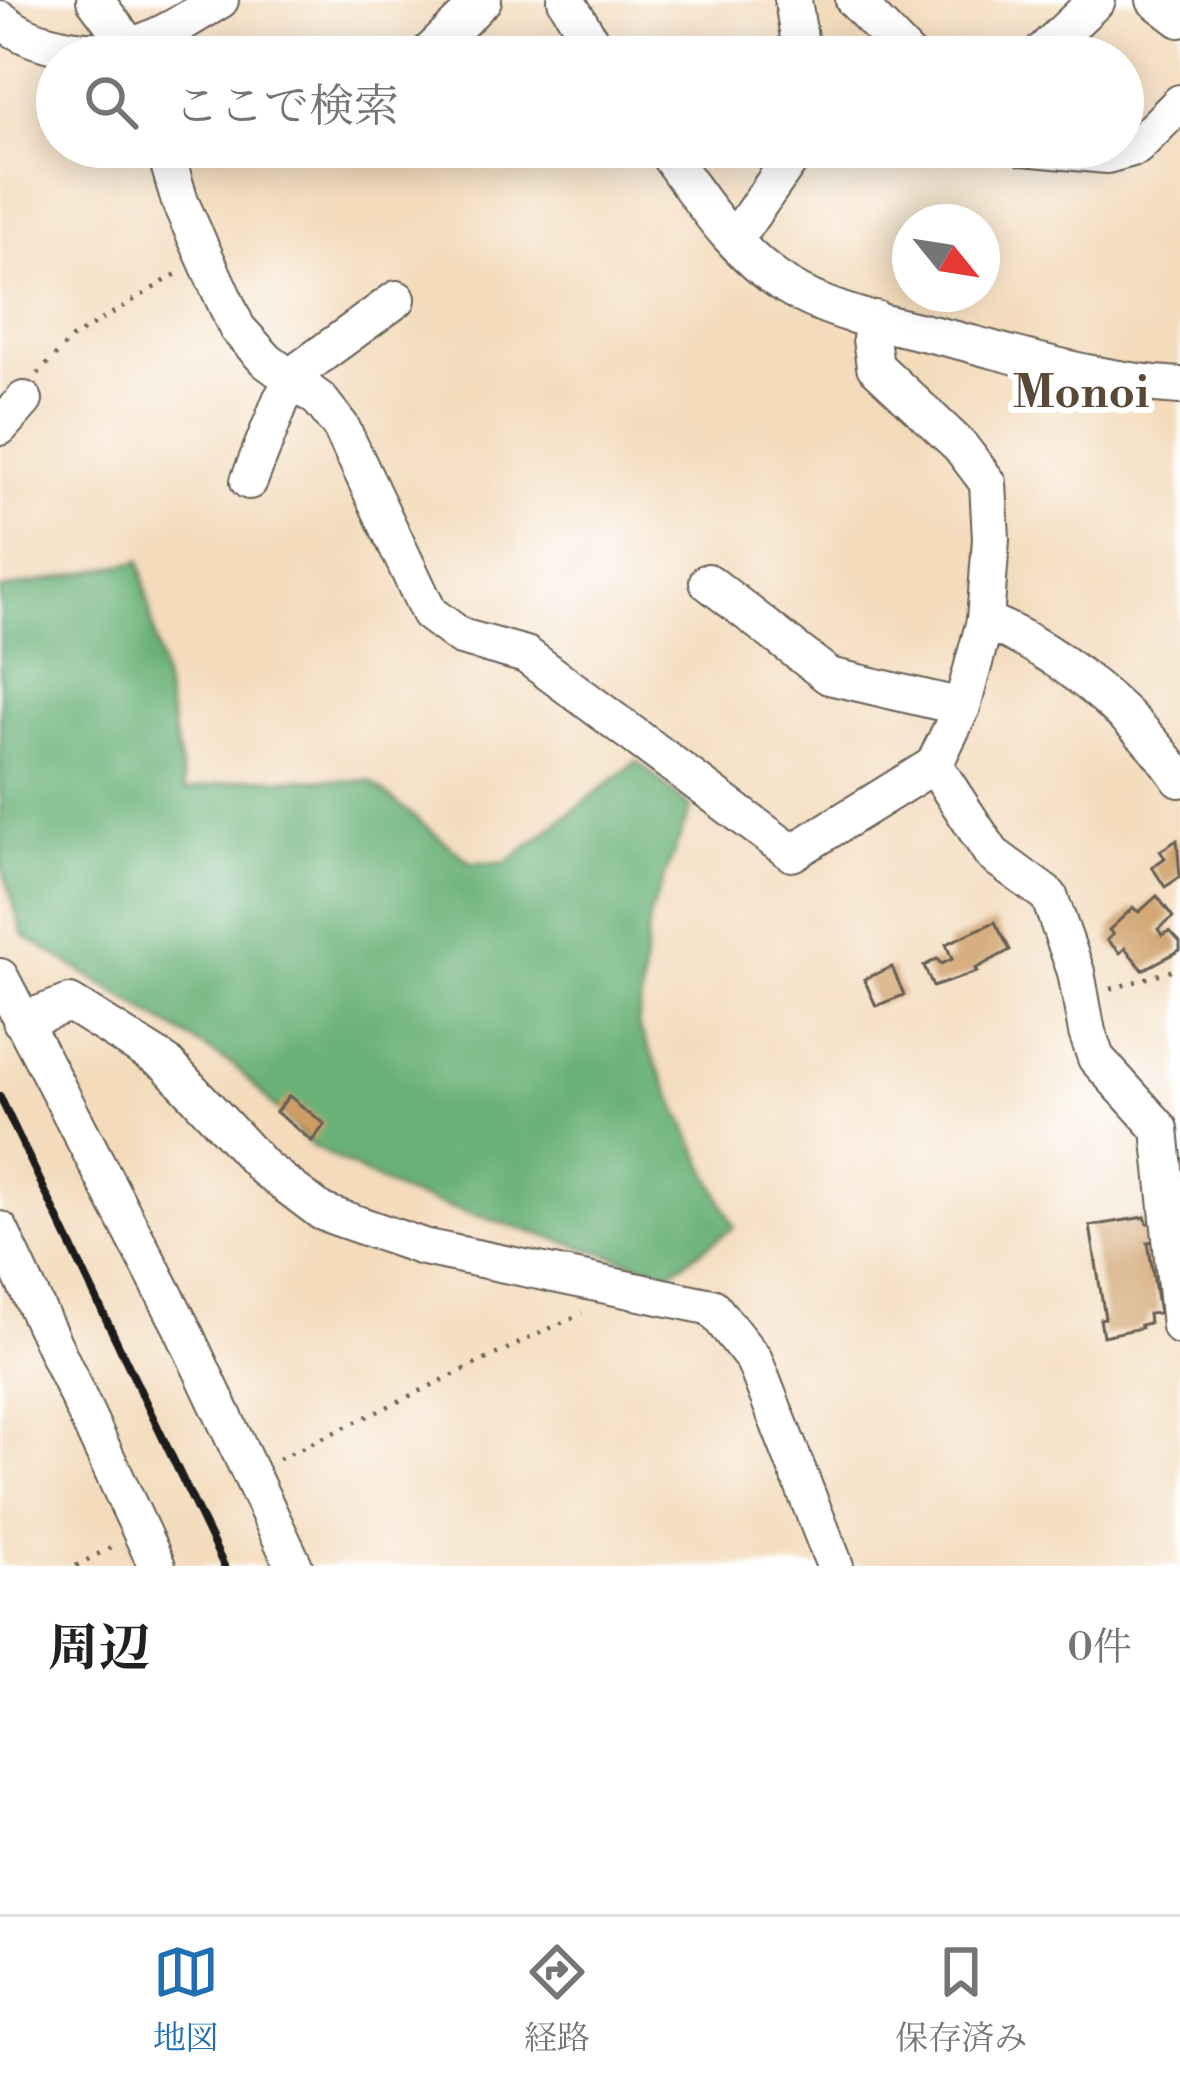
<!DOCTYPE html>
<html lang="ja">
<meta charset="utf-8">
<style>
:root{--surface:#fff;--page:#f2f2f2;--text:#202124;--muted:#757577;--line:#e0e0e0;--accent:#1f6fb2}
body{margin:0;font-family:"Libre Bodoni","Noto Serif JP",serif;background:var(--page);color:var(--text)}
.compass{position:absolute;left:892px;top:204px;width:108px;height:108px;border-radius:50%;background:var(--surface);box-shadow:0 6px 30px #0003;rotate:120deg}
.list{margin:0;padding:0;list-style:none}
h2{display:flex;justify-content:space-between;align-items:center;height:156px;margin:0;padding:0 48px;font-size:51px}
h2 small{font-size:39px;font-weight:400;color:var(--muted)}
.icon{flex:none;width:66px;height:66px;fill:none;stroke:currentColor;stroke-width:2;stroke-linecap:round;stroke-linejoin:round}
.map{position:relative;flex:none;width:1180px;height:1566px;overflow:hidden}
.search{position:absolute;background:var(--surface);box-shadow:0 6px 30px #0003;left:36px;right:36px;top:36px;height:132px;display:flex;align-items:center;gap:30px;box-sizing:border-box;padding:0 42px;border-radius:66px;color:var(--muted);font-size:45px}
.sheet{height:348px;background:var(--surface)}
nav{display:flex;justify-content:space-around;align-items:center;box-sizing:border-box;height:168px;border-top:3px solid var(--line);background:var(--surface);font-size:33px;color:var(--muted)}
nav a{display:grid;justify-items:center;gap:6px}
nav .on{color:var(--accent)}
.map>svg:first-child{display:block}
.forest{fill:#6ab177;stroke:#43664a;stroke-width:3}
.building{fill:#cd9d65}
.lines{fill:none;stroke-linecap:round;stroke-linejoin:round}
.minor-casing{stroke:#675f54;stroke-width:40}
.path{stroke:#675f54;stroke-width:4.5;stroke-dasharray:3 9;stroke-linecap:butt}
.minor{stroke:#fff;stroke-width:36}
.rail{stroke:#1c1c1c;stroke-width:8}
.labels{text-anchor:middle;stroke-width:12;stroke-linejoin:round;paint-order:stroke}
.quarter-label{font-size:45px;font-weight:bold;fill:#5a4936;stroke:#fff}
</style>
<div class="map">
<svg width="1180" height="1566" viewBox="0 0 1180 1566">
<rect width="100%" height="100%" fill="#fff"/>
<filter id="ink" filterUnits="userSpaceOnUse"><feTurbulence type="fractalNoise" baseFrequency=".00833" numOctaves="2"/><feDisplacementMap in="SourceGraphic" scale="24" xChannelSelector="R" yChannelSelector="G"/><feConvolveMatrix kernelMatrix="1 2 1 2 8 2 1 2 1" color-interpolation-filters="sRGB"/></filter>
<filter id="wash" filterUnits="userSpaceOnUse"><feTurbulence type="fractalNoise" baseFrequency=".004" numOctaves="4" result="noise"/><feDisplacementMap in="SourceGraphic" scale="48" xChannelSelector="R" yChannelSelector="G"/><feGaussianBlur stdDeviation="2.7" result="paint"/><feColorMatrix in="noise" values="0 0 0 0 0 0 0 0 0 0 0 0 0 0 0 0 0 1.4 0 .05"/><feComposite in="paint" operator="in"/></filter>
<g filter="url(#wash)">
<rect width="100%" height="100%" fill="#f3dbbc"/>
<polygon class="forest" points="140,561 185,791 249,778 370,781 471,863 506,863 637,761 691,808 649,917 638,1026 734,1227 669,1273 405,1194 312,1146 236,1067 23,935 0,860 0,590"/>
<g id="blocks">
<g class="building">
<polygon points="1177,840 1180,877 1165,887 1152,867 1165,858 1160,851"/>
<polygon points="1157,896 1173,917 1158,929 1162,935 1170,931 1180,942 1180,950 1143,970 1125,948 1120,953 1107,940 1113,934 1109,930 1133,908 1139,912"/>
<polygon points="995,922 1010,950 975,969 977,972 933,987 924,966 937,959 941,964 952,959 946,944"/>
<polygon points="892,967 904,995 876,1006 864,979"/>
<polygon points="289,1096 325,1124 312,1141 276,1112"/>
<polygon points="1145,1217 1147,1223 1152,1223 1155,1241 1148,1242 1159,1313 1148,1314 1149,1323 1140,1325 1141,1328 1103,1336 1100,1319 1105,1318 1090,1226"/>
</g>
</g>
</g>
<g filter="url(#ink)">
<use href="#blocks" fill-opacity="0" stroke="#675f54" stroke-width="3"/>
<g class="lines">
<defs>
<g id="minor">
<polyline points="95,0 131,48"/>
<polyline points="566,0 600,57"/>
<polyline points="793,0 802,57"/>
<polyline points="854,0 909,57"/>
<polyline points="1155,0 1180,19"/>
<path d="M0,19C22,37 42,43 69,48C132,59 168,31 220,0"/>
<polyline points="425,57 483,0"/>
<polyline points="1037,57 1097,0"/>
<polyline points="164,147 180,202 237,328 267,361 320,400 341,427 429,613 461,637 526,655 792,853 934,765 962,707 985,621 991,539 988,483 960,446 875,366 871,339 875,319"/>
<path d="M663,147C700,200 740,262 799,293C844,317 899,326 948,338C1024,357 1101,382 1180,386"/>
<polyline points="1023,147 1107,155 1136,147 1180,103"/>
<polyline points="734,240 799,147"/>
<polyline points="0,427 24,400"/>
<polyline points="249,481 281,400 301,369 397,299"/>
<polyline points="708,582 829,676 962,707"/>
<path d="M985,621C1057,649 1136,715 1180,779"/>
<polyline points="934,765 992,854 1049,896 1076,972 1087,1032 1096,1058 1160,1129 1180,1326"/>
<polyline points="0,977 181,1326 294,1566"/>
<polyline points="21,1021 70,1003 166,1063 264,1168 322,1212 423,1247 712,1307 754,1360 835,1566"/>
<polyline points="0,1230 157,1566"/>
</g>
</defs>
<use href="#minor" class="minor-casing"/>
<g class="path">
<polyline points="38,374 72,338 178,273"/>
<polyline points="1111,989 1180,968"/>
<polyline points="279,1459 582,1313"/>
<polyline points="76,1566 113,1546"/>
</g>
<use href="#minor" class="minor"/>
<polyline class="rail" points="0,1097 224,1566"/>
</g>
</g>
<g class="labels">
<g class="quarter-label">
<text x="1081" y="407">Monoi</text>
</g>
</g>
</svg>
<svg class="compass" viewBox="-18 -18 36 36"><path d="M0-13l5 13h-10z" fill="#e53935"/><path d="M0 13l5-13h-10z" fill="#757577"/></svg>
<div class="search"><svg class="icon" aria-label="search" viewBox="0 0 24 24"><circle cx="10" cy="10" r="6"/><path d="M15 15l6 6"/></svg>ここで検索</div>
</div>
<section class="sheet">
<h2>周辺<small>0件</small></h2>
<ul class="list">
</ul>
</section>
<nav>
<a class="on"><svg class="icon" aria-label="map" viewBox="0 0 24 24"><path d="M3 6l6-2 6 2 6-2v14l-6 2-6-2-6 2zM9 4v14M15 6v14"/></svg>地図</a>
<a><svg class="icon" aria-label="directions" viewBox="0 0 24 24"><path d="M12 3l9 9-9 9-9-9zM9 14v-3h6M13 9l2 2-2 2"/></svg>経路</a>
<a><svg class="icon" aria-label="saved" viewBox="0 0 24 24"><path d="M7 4h10v16l-5-4-5 4z"/></svg>保存済み</a>
</nav>
